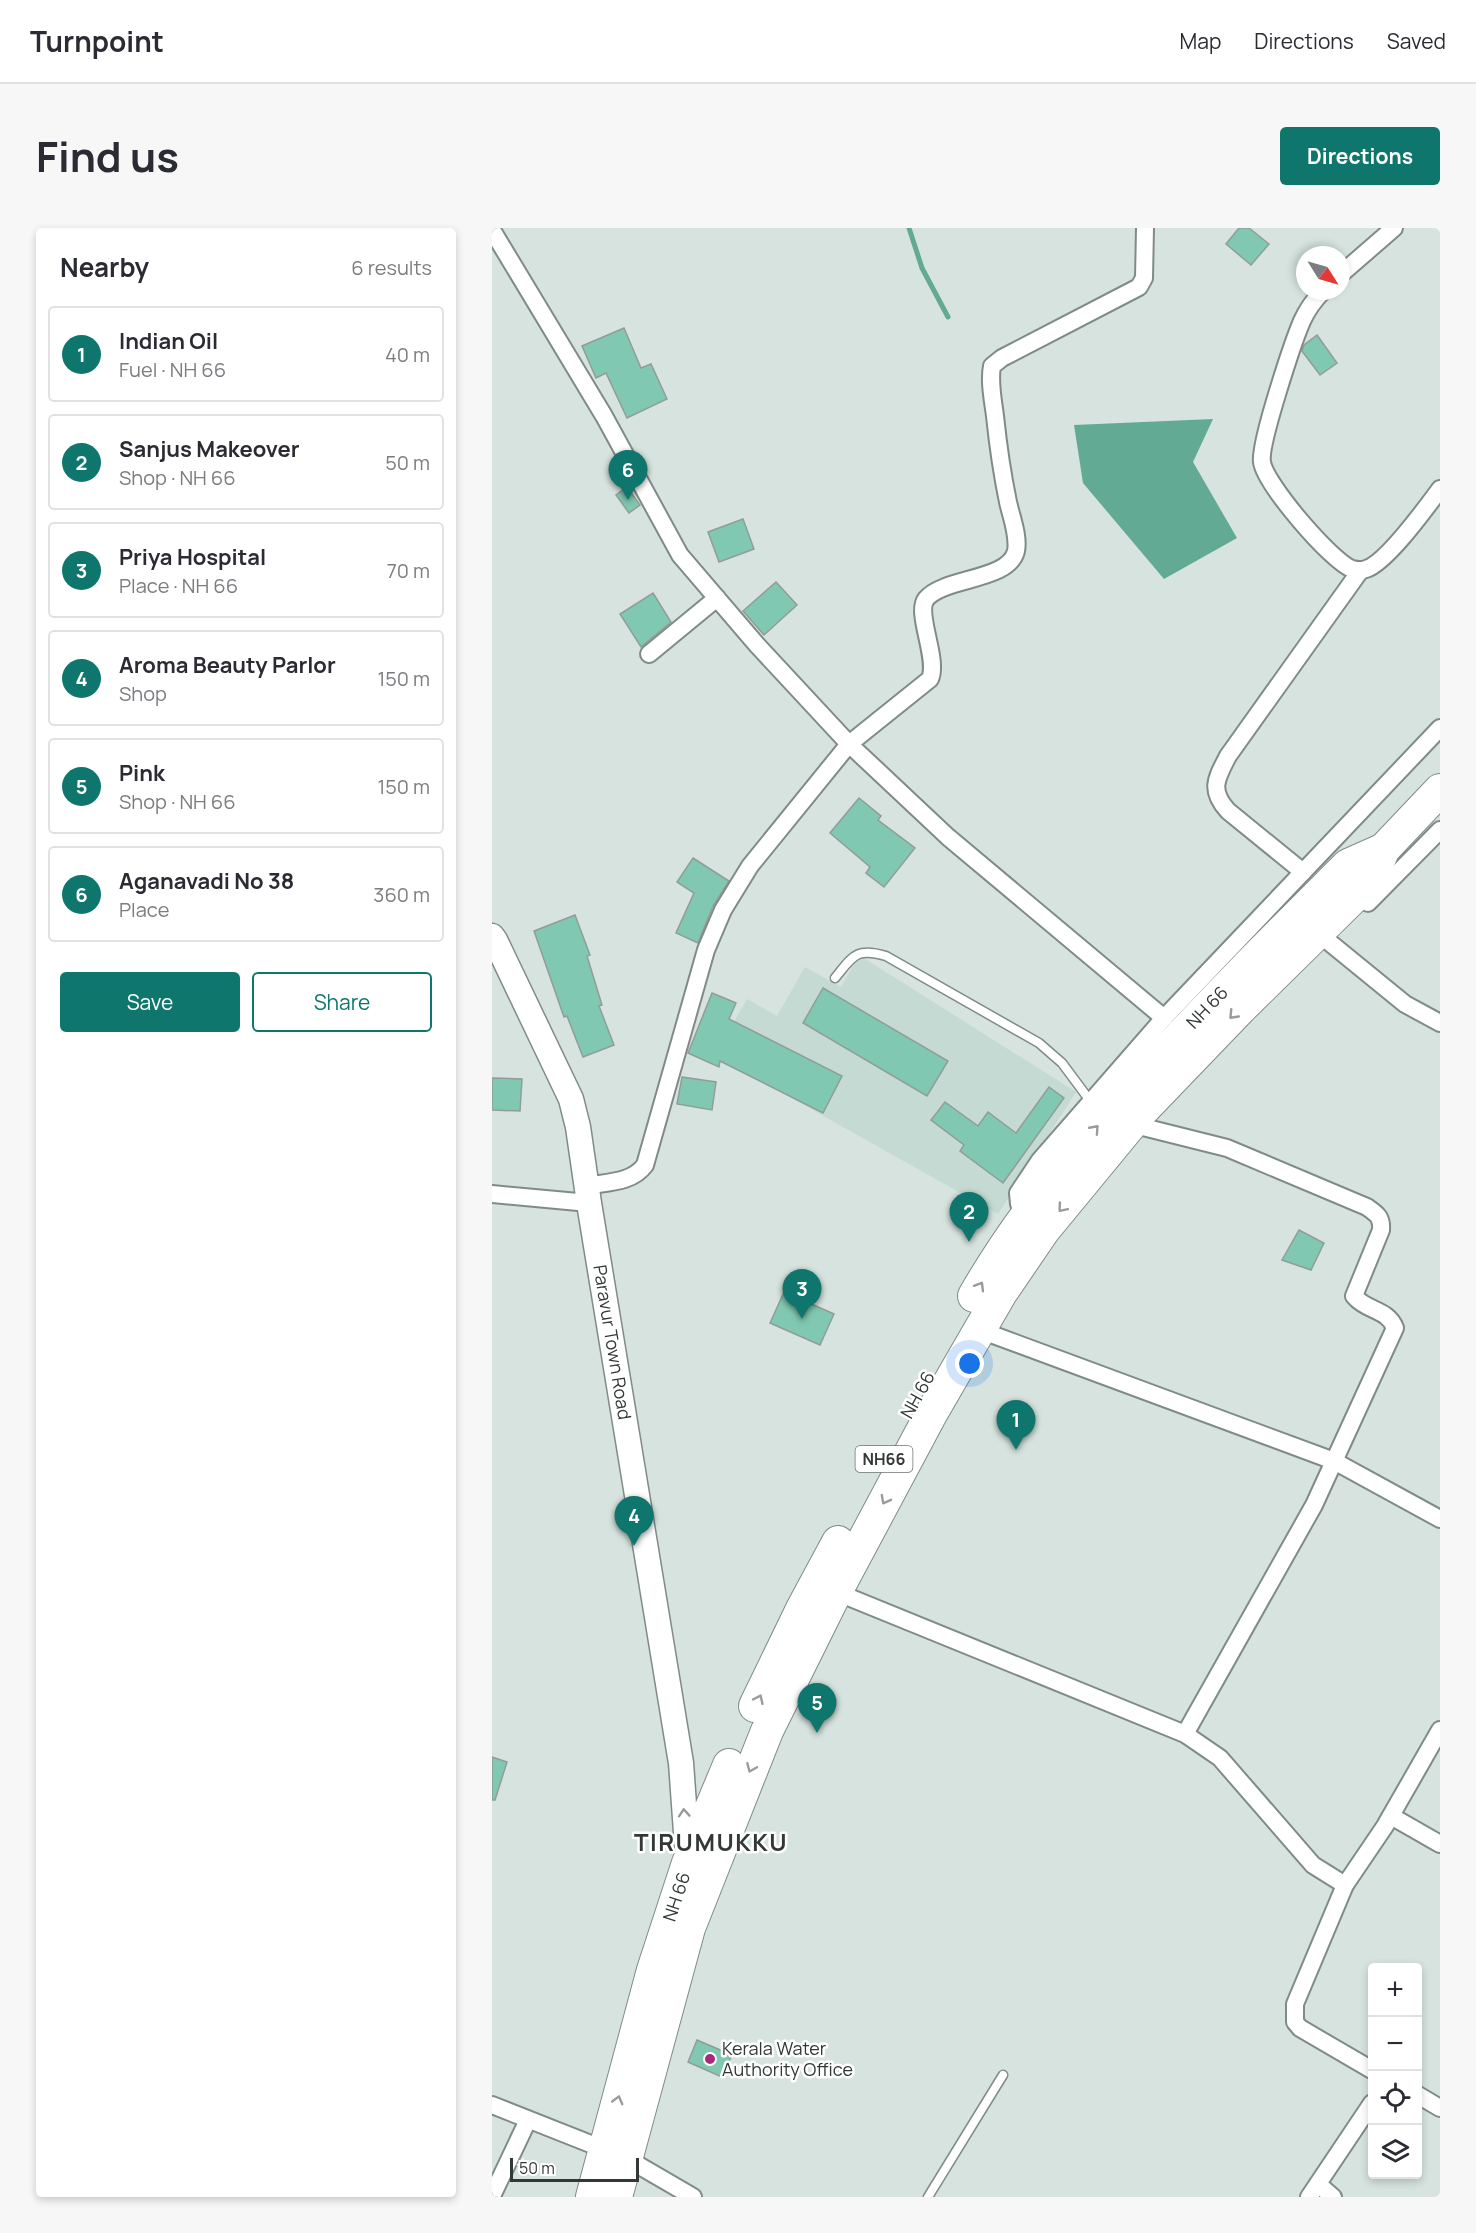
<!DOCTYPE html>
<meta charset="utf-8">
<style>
:root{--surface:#fff;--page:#f7f7f7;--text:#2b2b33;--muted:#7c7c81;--line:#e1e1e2;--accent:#0f766e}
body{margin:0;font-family:Manrope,sans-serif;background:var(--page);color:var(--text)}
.controls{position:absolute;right:18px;bottom:18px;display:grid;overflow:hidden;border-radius:6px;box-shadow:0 3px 9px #0003}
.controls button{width:54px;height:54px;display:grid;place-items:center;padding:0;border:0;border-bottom:2px solid var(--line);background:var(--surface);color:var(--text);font:30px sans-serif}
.compass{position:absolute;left:804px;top:18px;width:54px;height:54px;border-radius:50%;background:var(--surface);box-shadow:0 3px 9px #0003;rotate:127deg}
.scale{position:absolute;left:18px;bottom:15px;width:129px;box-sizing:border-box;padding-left:6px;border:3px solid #333836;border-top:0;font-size:16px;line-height:21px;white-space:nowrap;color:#333836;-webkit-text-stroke:4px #fff;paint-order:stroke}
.you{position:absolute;left:478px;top:1136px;width:21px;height:21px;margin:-15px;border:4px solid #fff;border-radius:50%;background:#1a73e8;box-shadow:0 0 0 9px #1a73e833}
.badge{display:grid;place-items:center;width:39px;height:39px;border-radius:50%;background:var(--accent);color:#fff;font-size:20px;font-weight:700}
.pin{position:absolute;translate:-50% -50px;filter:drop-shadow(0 2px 3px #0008)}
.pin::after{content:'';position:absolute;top:32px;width:21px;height:18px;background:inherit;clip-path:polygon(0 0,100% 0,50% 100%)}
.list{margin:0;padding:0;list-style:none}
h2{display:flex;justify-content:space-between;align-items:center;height:78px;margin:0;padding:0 24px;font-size:26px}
h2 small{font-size:20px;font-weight:400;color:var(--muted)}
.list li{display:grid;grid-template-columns:39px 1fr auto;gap:18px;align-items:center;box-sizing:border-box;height:96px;margin:0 12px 12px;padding:0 12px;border:2px solid var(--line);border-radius:6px}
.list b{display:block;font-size:22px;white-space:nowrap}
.list p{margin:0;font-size:20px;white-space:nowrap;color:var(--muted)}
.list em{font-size:20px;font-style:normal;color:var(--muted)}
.actions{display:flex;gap:12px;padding:18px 24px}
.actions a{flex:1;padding:14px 0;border:2px solid var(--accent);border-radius:6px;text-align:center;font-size:21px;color:var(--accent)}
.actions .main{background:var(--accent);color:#fff}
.icon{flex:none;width:33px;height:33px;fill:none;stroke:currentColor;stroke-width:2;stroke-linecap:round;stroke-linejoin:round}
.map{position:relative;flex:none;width:948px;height:1969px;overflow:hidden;border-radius:6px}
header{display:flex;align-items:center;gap:36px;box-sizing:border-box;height:84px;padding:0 30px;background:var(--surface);border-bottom:2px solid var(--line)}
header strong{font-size:28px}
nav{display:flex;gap:33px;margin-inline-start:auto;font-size:21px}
.intro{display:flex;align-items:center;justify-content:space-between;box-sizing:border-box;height:144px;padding:0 36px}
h1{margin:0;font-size:42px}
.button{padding:15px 27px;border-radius:6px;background:var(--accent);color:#fff;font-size:21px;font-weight:700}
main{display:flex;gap:36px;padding:0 36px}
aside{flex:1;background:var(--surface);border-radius:6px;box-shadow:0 3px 9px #0003}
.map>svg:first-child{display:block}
.built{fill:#c4dad2}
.water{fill:#62aa93}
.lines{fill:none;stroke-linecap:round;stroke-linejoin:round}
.stream{stroke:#62aa93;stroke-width:5}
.building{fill:#80c8b1;stroke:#919d98;stroke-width:1.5}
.lane-casing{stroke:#808b87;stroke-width:11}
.street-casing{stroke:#808b87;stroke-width:20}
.secondary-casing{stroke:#808b87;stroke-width:27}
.highway-casing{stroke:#808b87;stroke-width:34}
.lane{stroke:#fff;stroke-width:8}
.street{stroke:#fff;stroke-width:16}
.secondary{stroke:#fff;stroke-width:24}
.highway{stroke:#fff;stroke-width:32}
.oneway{stroke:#999c9a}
.poi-dot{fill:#a82a7b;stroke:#fff;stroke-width:2}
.labels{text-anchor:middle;stroke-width:5;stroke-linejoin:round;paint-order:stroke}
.shield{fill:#fff;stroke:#707472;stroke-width:1.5}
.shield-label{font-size:16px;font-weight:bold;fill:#333836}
.street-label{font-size:18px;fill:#333836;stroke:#fff}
.poi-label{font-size:18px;fill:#333836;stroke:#fff;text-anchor:start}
.district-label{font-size:24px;font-weight:bold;letter-spacing:1.5px;fill:#333836;stroke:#fff}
</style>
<header>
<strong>Turnpoint</strong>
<nav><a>Map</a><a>Directions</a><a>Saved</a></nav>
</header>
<div class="intro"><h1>Find us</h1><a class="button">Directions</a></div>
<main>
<aside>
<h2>Nearby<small>6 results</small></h2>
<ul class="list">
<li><span class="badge">1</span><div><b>Indian Oil</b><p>Fuel · NH 66</p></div><em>40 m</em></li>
<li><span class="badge">2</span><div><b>Sanjus Makeover</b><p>Shop · NH 66</p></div><em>50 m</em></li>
<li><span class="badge">3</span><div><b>Priya Hospital</b><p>Place · NH 66</p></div><em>70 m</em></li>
<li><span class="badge">4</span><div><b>Aroma Beauty Parlor</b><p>Shop</p></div><em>150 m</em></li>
<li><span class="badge">5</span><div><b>Pink</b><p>Shop · NH 66</p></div><em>150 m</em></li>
<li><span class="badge">6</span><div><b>Aganavadi No 38</b><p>Place</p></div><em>360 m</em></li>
</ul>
<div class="actions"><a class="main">Save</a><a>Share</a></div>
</aside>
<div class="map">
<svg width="948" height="1969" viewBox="0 0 948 1969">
<rect width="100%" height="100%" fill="#d6e3de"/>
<polygon class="built" points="367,727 584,864 506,986 223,827 255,771 285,788 313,739 349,759"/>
<polygon class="water" points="721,191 701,234 745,310 672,351 591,255 582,197"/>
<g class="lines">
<polyline class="stream" points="417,0 430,40 456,89"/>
</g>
<g class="building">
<polygon points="747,0 757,0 777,16 759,37 734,16"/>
<polygon points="132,100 149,140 159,136 175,171 135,190 114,145 104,150 90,118"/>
<polygon points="825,107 845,135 828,147 810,123 812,117"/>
<polygon points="135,259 148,277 137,285 124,267"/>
<polygon points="251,291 262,321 227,334 216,304"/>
<polygon points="284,354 305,377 272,407 251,383"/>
<polygon points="161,365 179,394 149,419 128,386"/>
<polygon points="367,570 389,588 386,592 423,620 392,659 374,645 378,639 338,605"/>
<polygon points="201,630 237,653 221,678 206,715 184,705 202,665 185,654"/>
<polygon points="83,687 98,727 95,728 110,777 107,778 122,817 91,829 75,788 72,789 42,703"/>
<polygon points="331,760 456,833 435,868 311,795"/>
<polygon points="220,765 244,775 237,791 350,848 331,885 228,833 227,839 196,825"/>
<polygon points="190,849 224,854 220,882 185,876"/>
<polygon points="0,850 30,851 28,883 0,882"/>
<polygon points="557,859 572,870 511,955 468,923 472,917 439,892 453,874 486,898 496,884 524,905"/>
<polygon points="807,1002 832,1015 819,1042 790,1032"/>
<polygon points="292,1064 342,1086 328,1117 278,1095"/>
<polygon points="0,1529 15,1534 3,1572 0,1572"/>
<polygon points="205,1812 240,1827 230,1849 196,1834"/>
</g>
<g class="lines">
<defs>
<g id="lane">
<path d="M343,750C361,728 364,719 394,728L547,815L570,835L599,874"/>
<polyline points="436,1969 511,1847"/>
</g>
<g id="street">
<polyline points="0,2 112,188 188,327 265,417 357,516 456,609 672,790"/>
<polyline points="849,46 902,0"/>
<path d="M831,63C823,71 815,82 810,93C801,114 767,216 770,234C773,256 839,333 860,341C864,342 869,343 874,341C894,335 934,280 948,261"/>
<polyline points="157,426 225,370"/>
<path d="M811,644L736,583C717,562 724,551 736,528L868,343"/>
<polyline points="876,675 948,602"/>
<polyline points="837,714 913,776 948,795"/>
<path d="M639,896L735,920L875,979C885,986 890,989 889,1002L862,1068C874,1083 896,1081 903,1100L822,1277L693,1506"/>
<path d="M94,958C115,954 140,955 153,937L214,722L231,682L258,638L357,516L438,451C447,431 423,385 434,371C452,349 517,353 524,323C527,308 519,288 516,274C510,245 506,217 503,188C501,172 497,154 500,138L510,130L647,59L652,50L653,0"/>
<polyline points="0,966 97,975"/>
<polyline points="537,985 527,976 526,965 548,932 672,790 948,500"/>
<polyline points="488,1102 842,1233 948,1291"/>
<polyline points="344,1364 693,1506 728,1530 821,1637 853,1657"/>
<polyline points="899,1588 948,1616"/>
<polyline points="880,1842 808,1800 803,1794 803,1776 853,1657 893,1598 948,1502"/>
<polyline points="926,1867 948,1880"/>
<polyline points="0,1877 134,1930 201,1969"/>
<polyline points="826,1956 841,1969"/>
<polyline points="0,1968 36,1892"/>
<polyline points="817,1969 880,1875"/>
</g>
<g id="secondary">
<path id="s1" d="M0,708L3,712L79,871L86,899L97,975L189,1535L196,1632"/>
</g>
<g id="highway">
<path id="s2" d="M482,1068C526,991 582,924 641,859C710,783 783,710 856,637L892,621"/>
<polyline points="263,1478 311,1379 346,1314"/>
<path id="s3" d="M100,1969L161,1742L196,1635L237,1537"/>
<polyline points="124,1969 197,1700 275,1503 344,1364 439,1186 509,1065 552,1002 650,883 749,780 877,654 892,621 948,562"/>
</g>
</defs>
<use href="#lane" class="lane-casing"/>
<use href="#street" class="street-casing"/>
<use href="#secondary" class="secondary-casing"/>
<use href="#highway" class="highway-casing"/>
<use href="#lane" class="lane"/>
<use href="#street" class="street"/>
<use href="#secondary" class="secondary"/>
<use href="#highway" class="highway"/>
</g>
<defs><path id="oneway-chevron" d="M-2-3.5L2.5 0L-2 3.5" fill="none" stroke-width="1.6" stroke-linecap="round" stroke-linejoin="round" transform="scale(1.5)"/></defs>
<g class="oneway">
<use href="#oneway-chevron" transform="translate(741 787) rotate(134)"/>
<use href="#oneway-chevron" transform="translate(603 901) rotate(-48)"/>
<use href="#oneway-chevron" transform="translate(570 980) rotate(130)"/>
<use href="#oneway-chevron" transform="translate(488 1058) rotate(-59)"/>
<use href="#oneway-chevron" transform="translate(393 1272) rotate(118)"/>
<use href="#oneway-chevron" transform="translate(267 1471) rotate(-65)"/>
<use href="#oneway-chevron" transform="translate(259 1540) rotate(113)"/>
<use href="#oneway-chevron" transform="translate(192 1585) rotate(-94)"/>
<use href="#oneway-chevron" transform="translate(126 1872) rotate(-75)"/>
</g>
<circle class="poi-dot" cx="218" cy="1831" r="6"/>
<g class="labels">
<rect class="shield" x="363.5" y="1218" width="57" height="26" rx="4.5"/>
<g class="shield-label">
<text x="392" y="1237">NH66</text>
</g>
<g class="street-label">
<text dy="6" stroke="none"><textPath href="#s2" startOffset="372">NH 66</textPath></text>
<text dy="6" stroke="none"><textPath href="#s1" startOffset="428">Paravur Town Road</textPath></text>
<text transform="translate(426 1167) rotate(-61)" y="6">NH 66</text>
<text dy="6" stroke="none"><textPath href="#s3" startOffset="312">NH 66</textPath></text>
</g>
<g class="poi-label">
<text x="230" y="1827">Kerala Water<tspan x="230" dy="21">Authority Office</tspan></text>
</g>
<g class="district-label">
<text x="219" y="1623">TIRUMUKKU</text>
</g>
</g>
</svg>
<div class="controls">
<button>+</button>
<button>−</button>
<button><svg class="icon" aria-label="locate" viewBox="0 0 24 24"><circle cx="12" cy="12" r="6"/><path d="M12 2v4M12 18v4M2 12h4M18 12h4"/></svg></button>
<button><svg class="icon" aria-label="layers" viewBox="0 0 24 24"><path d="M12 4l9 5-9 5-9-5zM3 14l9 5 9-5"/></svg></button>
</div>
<svg class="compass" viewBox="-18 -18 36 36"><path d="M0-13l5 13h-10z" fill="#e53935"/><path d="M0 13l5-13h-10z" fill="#7c7c81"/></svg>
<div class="scale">50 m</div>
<div class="you"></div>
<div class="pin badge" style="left:524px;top:1222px">1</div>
<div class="pin badge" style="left:477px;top:1014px">2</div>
<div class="pin badge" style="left:310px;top:1091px">3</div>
<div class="pin badge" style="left:142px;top:1318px">4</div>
<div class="pin badge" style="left:325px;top:1505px">5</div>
<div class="pin badge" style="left:136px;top:272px">6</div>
</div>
</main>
